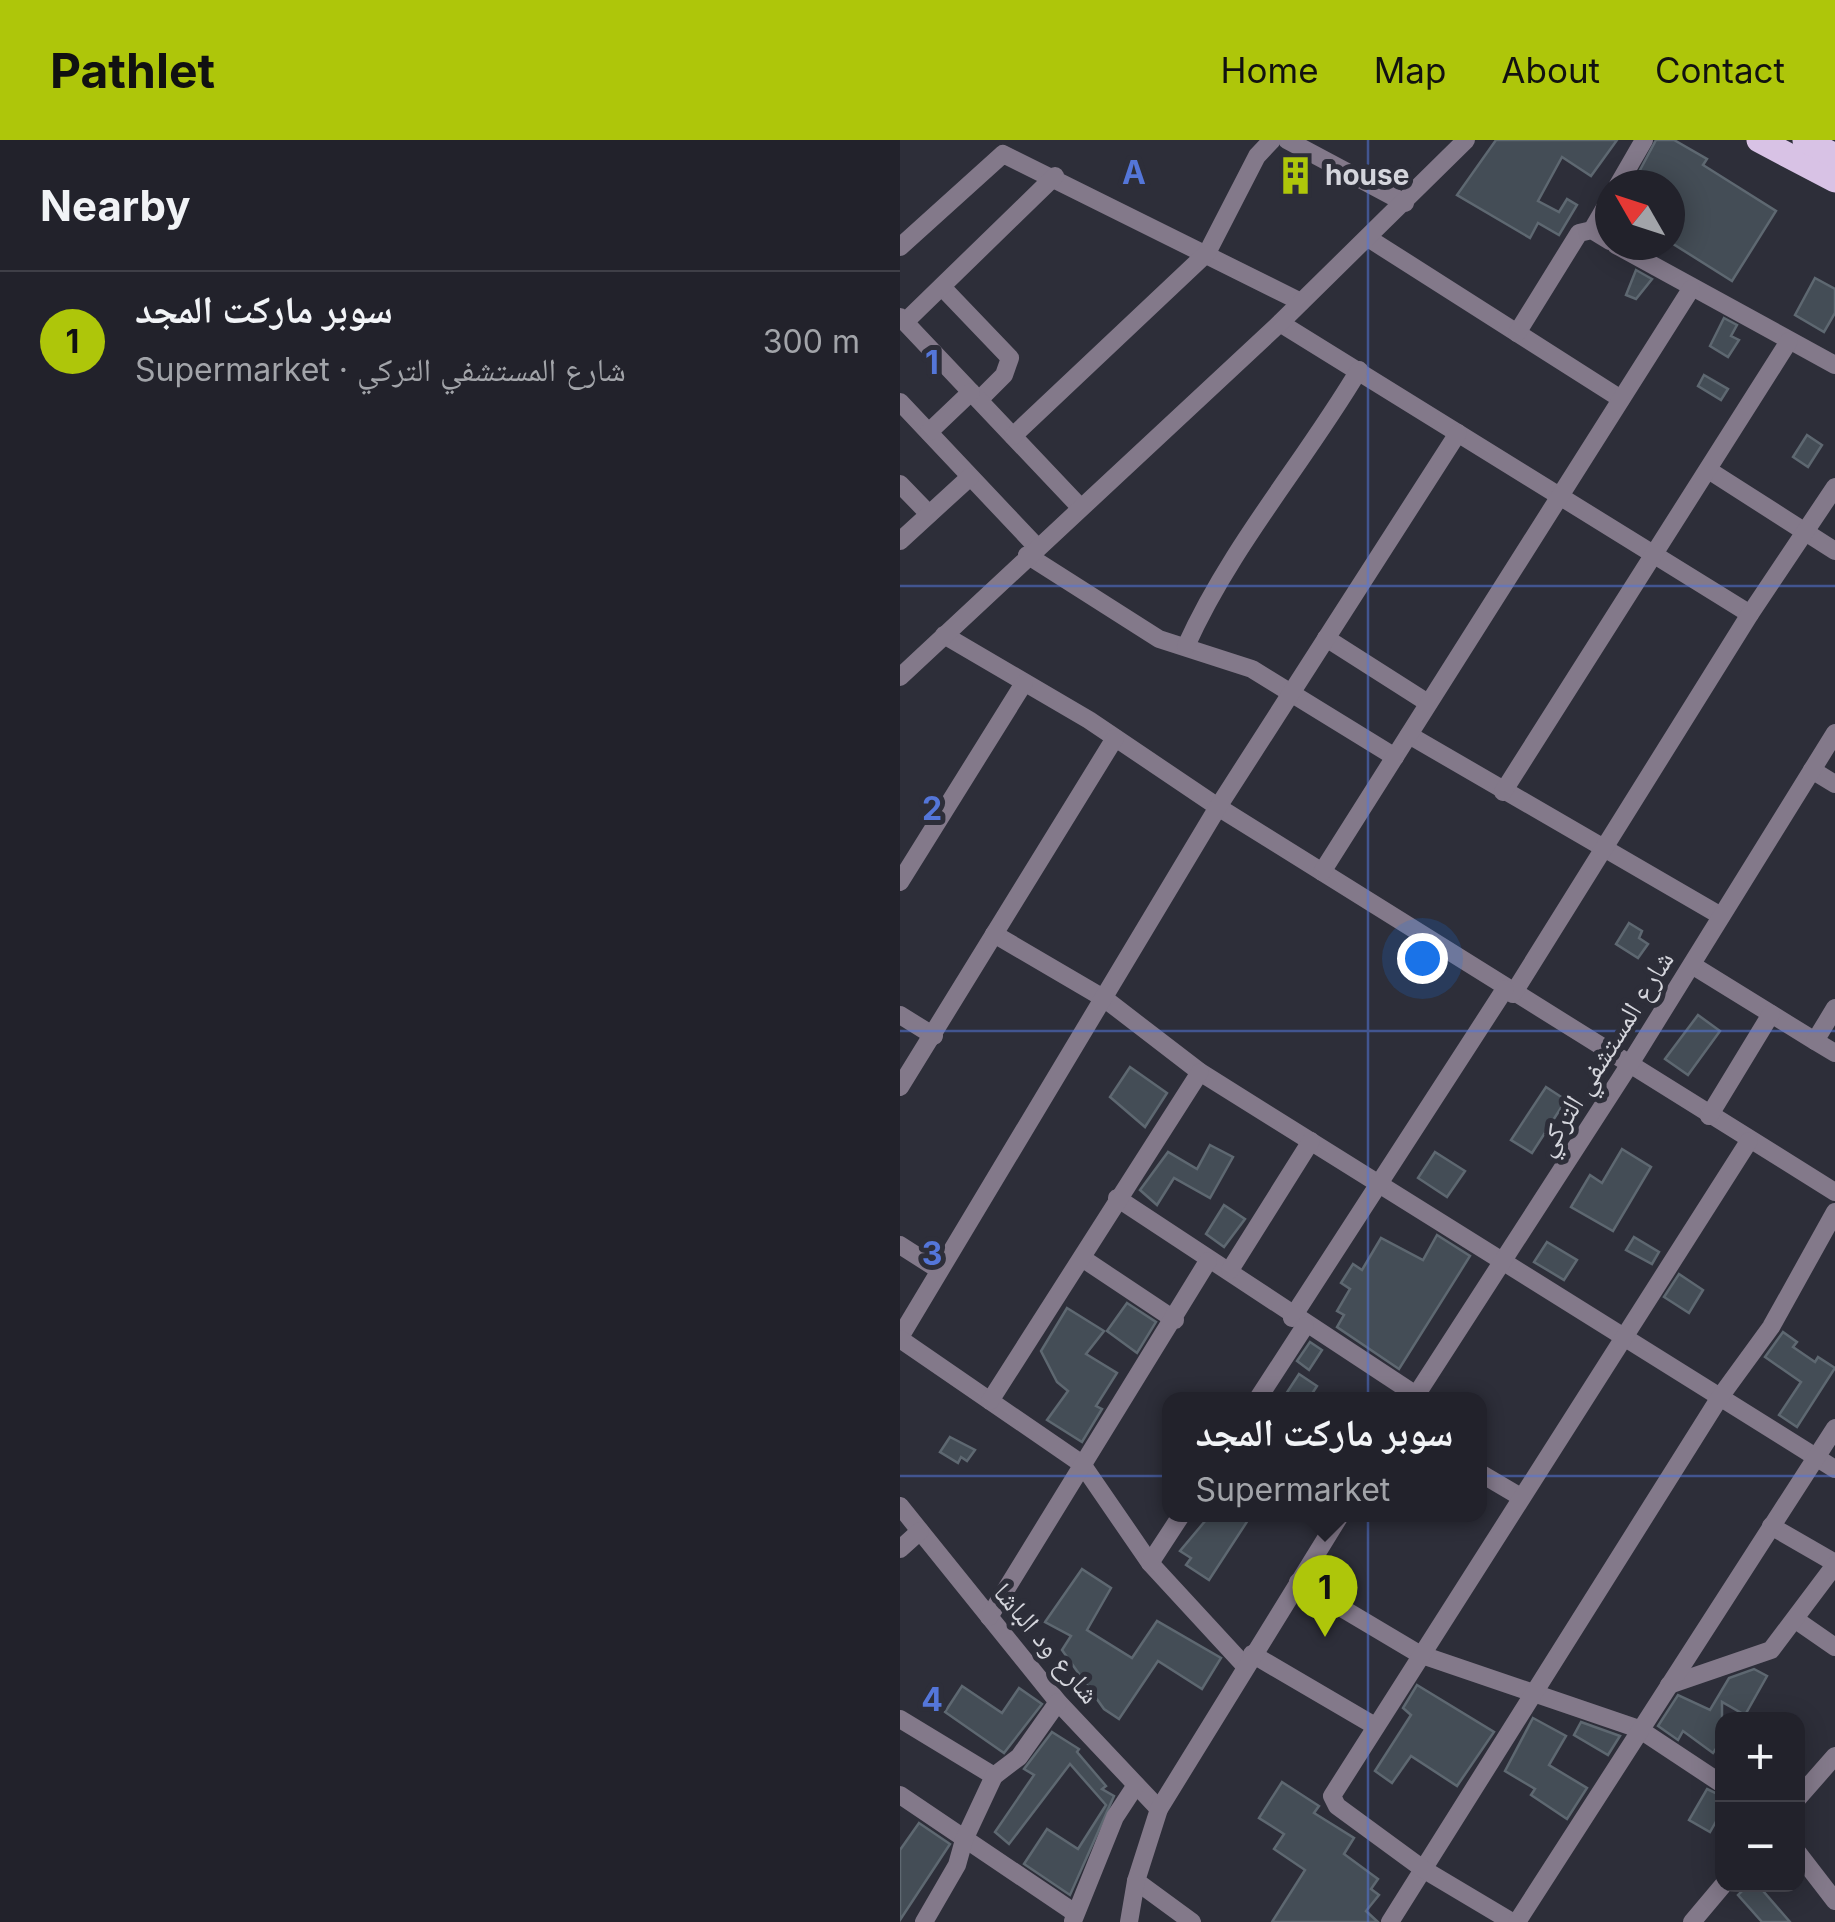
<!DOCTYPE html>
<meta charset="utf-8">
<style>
:root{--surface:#22222b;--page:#2e2f37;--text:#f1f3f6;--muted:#a2a4a9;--line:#3f3f47;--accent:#aec60a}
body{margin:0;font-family:Inter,"Noto Naskh Arabic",sans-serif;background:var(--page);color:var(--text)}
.controls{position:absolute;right:30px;bottom:30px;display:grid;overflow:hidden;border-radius:20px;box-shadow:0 5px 25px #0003}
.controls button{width:90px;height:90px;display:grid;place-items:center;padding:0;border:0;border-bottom:2px solid var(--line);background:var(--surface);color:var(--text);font:50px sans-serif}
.compass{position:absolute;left:695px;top:30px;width:90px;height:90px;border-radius:50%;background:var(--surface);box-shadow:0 5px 25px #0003;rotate:309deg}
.you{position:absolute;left:522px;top:818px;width:35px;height:35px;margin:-25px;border:8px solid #fff;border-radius:50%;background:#1a73e8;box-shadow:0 0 0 15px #1a73e833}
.badge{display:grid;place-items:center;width:65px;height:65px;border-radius:50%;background:var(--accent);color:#111;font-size:32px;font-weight:700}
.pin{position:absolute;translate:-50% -82px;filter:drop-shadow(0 2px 5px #0008)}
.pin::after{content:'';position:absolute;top:52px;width:35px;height:30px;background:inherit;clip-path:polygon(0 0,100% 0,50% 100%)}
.popup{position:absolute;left:262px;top:1252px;width:325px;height:130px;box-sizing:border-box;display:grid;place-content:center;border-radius:20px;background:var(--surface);filter:drop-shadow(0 2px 8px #0005);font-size:32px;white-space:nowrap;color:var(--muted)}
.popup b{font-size:38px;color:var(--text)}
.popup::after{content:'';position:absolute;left:50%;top:100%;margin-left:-20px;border:20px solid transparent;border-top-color:var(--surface)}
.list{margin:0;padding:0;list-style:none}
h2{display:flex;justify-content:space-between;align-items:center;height:130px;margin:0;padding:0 40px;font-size:42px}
h2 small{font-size:32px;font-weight:400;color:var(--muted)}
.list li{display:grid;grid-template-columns:65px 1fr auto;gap:30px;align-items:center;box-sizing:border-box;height:140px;padding:0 40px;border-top:2px solid var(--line)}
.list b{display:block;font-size:38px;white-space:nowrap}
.list p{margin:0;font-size:32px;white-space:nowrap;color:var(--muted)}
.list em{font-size:32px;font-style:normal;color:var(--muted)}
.map{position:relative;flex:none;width:935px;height:1782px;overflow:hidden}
header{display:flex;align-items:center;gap:60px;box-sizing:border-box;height:140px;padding:0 50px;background:var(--accent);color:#111}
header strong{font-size:48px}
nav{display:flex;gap:55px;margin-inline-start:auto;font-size:35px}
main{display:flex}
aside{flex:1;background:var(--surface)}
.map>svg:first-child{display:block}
.building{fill:#444d56;stroke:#5e6871;stroke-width:2.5}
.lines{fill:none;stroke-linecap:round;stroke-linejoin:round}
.street{stroke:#83798a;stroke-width:18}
.primary{stroke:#d8c2e5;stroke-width:25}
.grid{fill:none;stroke:#5476d9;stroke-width:2.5;stroke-opacity:0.55}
.labels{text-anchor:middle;stroke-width:10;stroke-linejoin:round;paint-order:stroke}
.poi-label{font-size:28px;font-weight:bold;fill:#d4d5dc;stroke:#2d2e39;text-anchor:start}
.street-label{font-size:28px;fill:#d4d5dc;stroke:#2d2e39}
.grid-label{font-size:32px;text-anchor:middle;font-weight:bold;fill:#5476d9;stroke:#2d2e39;stroke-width:10;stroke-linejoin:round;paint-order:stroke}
</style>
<header>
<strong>Pathlet</strong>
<nav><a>Home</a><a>Map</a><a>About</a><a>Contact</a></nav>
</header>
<main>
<aside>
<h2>Nearby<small></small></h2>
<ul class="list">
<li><span class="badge">1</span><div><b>سوبر ماركت المجد</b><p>Supermarket · شارع المستشفي التركي</p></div><em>300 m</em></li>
</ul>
</aside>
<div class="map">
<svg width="935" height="1782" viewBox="0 0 935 1782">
<rect width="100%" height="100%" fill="#2d2e39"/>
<g class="building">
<polygon points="596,0 717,0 691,36 662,17 638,61 659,72 667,59 677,65 659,95 638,83 630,98 557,55"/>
<polygon points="756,0 774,0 807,19 803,25 876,71 832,141 770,102 770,45 732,45"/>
<polygon points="736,130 752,139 736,159 726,155"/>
<polygon points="915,138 935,149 935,173 924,192 895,175"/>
<polygon points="824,178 837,185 831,196 839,200 828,217 810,206"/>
<polygon points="804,235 828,249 821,260 798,246"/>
<polygon points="907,295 922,305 908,327 893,317"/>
<polygon points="729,783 742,791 739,798 748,804 738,818 716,804"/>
<polygon points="798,875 820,891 788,935 765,919"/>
<polygon points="230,927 267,953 245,987 210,957"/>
<polygon points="646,947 666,960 632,1013 611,1000"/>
<polygon points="310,1005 333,1017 310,1058 274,1038 257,1065 240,1050 268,1012 297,1029"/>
<polygon points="722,1009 751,1027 713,1091 671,1067 690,1035 702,1043"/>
<polygon points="535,1012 565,1031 547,1057 518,1038"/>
<polygon points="324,1065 345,1079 324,1107 306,1094"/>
<polygon points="537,1095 570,1116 499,1229 437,1187 444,1175 437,1171 450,1149 441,1143 453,1124 462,1130 481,1098 523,1120"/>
<polygon points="734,1097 759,1112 752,1124 726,1110"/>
<polygon points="647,1102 677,1120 664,1140 634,1122"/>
<polygon points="779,1134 803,1150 789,1173 764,1157"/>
<polygon points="227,1163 256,1182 237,1213 207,1191"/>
<polygon points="167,1168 204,1191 186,1214 217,1233 196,1266 202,1269 182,1302 147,1280 168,1251 157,1242 141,1211"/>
<polygon points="883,1192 897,1202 893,1207 915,1222 918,1217 935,1228 897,1287 879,1275 901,1242 865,1217"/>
<polygon points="410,1202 422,1210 409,1230 397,1221"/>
<polygon points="399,1234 417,1246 408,1260 382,1260"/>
<polygon points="50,1297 75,1310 67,1321 61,1317 58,1323 40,1312"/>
<polygon points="311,1374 352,1374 309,1440 286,1425 291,1418 280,1411"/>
<polygon points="182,1429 211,1448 187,1490 232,1518 257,1481 321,1518 302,1549 258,1521 219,1579 204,1569 162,1510 171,1496 145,1482"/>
<polygon points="854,1529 867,1536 845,1575 822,1562 822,1600 813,1613 783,1591 778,1600 758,1586 778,1555 810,1570 829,1538"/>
<polygon points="517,1545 594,1592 557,1646 511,1616 492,1643 475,1631 511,1575 503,1568"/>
<polygon points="62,1546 102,1573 119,1548 142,1564 104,1613 45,1572"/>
<polygon points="633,1578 666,1596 649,1625 687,1648 667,1679 631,1655 635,1649 605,1631"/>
<polygon points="681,1582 720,1596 708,1615 674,1595"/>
<polygon points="152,1592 179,1609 177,1612 206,1646 202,1649 214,1656 170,1755 124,1724 147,1689 178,1709 206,1665 170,1624 109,1704 95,1692 134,1635 124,1629"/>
<polygon points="382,1642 419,1666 414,1673 454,1698 444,1714 478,1739 471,1749 479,1755 466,1771 478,1782 372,1782 405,1730 374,1709 384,1694 359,1678"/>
<polygon points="807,1649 822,1656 822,1671 810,1692 789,1680"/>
<polygon points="19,1683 50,1704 0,1780 0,1710"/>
<polygon points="849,1744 857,1744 890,1782 862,1782 838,1755"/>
</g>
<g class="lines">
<g class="street">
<polyline points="387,0 505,63"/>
<polyline points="718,45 744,0"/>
<polyline points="692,90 710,59"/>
<polyline points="468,98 721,259"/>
<polyline points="716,105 935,225"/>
<polyline points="0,107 103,14 401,162"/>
<polyline points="42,147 110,218 104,235 79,260"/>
<polyline points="0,177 180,367"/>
<polyline points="5,182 155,36"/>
<polyline points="380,183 850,474"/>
<polyline points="617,193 679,93 692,90 710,101"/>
<polyline points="0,262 136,406"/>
<polyline points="29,292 71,252"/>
<polyline points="113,296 307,113 357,16 372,0"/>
<polyline points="810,331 935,411"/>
<polyline points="0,344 29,374"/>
<polyline points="0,401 70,337"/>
<polyline points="127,415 259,499 352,529 495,617"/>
<polyline points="44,495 189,580 318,667 935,1052"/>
<polyline points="426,498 528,563"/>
<path d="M286,506C331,406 403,324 459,230"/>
<polyline points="0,537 380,183 566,0"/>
<polyline points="509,595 821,776"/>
<polyline points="912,630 935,644"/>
<polyline points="603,652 889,201"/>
<polyline points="422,732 791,149"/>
<polyline points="0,742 124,543"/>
<polyline points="94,794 205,859 300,932 935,1329"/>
<polyline points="792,825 915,901"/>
<polyline points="613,854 850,474 935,347"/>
<polyline points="935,868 915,901 935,913"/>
<polyline points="0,875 34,896"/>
<polyline points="0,947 215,598"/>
<polyline points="809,976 871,874"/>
<polyline points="217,1058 516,1255"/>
<polyline points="0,1105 39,1130"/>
<polyline points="182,1118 275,1180"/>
<polyline points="330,1130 411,1001"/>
<polyline points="392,1178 605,849"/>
<polyline points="0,1197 318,667 558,293"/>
<polyline points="0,1199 182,1324 250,1423 345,1526"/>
<polyline points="357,1260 405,1186"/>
<polyline points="513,1260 728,927 935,593"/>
<polyline points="90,1261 300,932"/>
<polyline points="580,1333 619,1356"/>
<polyline points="0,1366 158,1562 259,1669"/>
<polyline points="871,1386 935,1423"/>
<polyline points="0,1409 20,1391"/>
<polyline points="250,1423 282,1374"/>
<polyline points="398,1442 519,1514 739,1589 822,1644"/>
<polyline points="89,1477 308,1121"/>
<polyline points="896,1480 935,1507"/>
<polyline points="352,1514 475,1586"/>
<polyline points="769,1545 871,1510 935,1425"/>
<polyline points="0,1579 94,1636"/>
<polyline points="0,1655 175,1773"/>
<polyline points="898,1658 935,1616"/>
<polyline points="898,1713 935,1761"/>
<polyline points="236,1741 292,1782"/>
<polyline points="173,1781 215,1677 236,1645"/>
<polyline points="24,1782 57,1725 64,1700 94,1636 119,1617 158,1562"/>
<polyline points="229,1782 236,1741 259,1669 441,1374"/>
<polyline points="490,1782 820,1257 871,1187 935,1072"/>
<polyline points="612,1782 523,1729 437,1666 432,1656 849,1001"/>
<polyline points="617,1782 935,1288"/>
<polyline points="792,1782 824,1744"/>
</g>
<g class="primary">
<polyline points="859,0 935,40"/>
<polyline points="905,0 935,16"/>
</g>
</g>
<path class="grid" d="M468,0V1782M0,446H935M0,891H935M0,1336H935"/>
<defs>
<symbol id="building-bare" viewBox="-9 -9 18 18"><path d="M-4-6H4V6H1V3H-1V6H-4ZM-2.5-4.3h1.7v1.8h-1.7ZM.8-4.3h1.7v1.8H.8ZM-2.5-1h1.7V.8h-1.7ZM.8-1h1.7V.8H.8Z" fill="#aec60a" stroke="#2d2e39" stroke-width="2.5" paint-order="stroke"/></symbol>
</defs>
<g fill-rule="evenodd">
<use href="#building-bare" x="368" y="8" width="55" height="55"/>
</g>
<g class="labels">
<g class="poi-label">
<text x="425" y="45">house</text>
</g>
<g class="street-label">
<text transform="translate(704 913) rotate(-58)" y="10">شارع المستشفي التركي</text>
<text transform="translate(147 1503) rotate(50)" y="10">شارع ود الباشا</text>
</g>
</g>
<g class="grid-label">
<text x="234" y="44">A</text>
<text x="32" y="234">1</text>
<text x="32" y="680">2</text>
<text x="32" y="1125">3</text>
<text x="32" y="1571">4</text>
</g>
</svg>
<div class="controls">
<button>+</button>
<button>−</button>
</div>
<svg class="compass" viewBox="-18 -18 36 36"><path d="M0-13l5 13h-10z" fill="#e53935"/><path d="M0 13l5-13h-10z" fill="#a2a4a9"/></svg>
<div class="you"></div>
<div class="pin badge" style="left:425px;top:1497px">1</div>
<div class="popup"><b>سوبر ماركت المجد</b>Supermarket</div>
</div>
</main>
